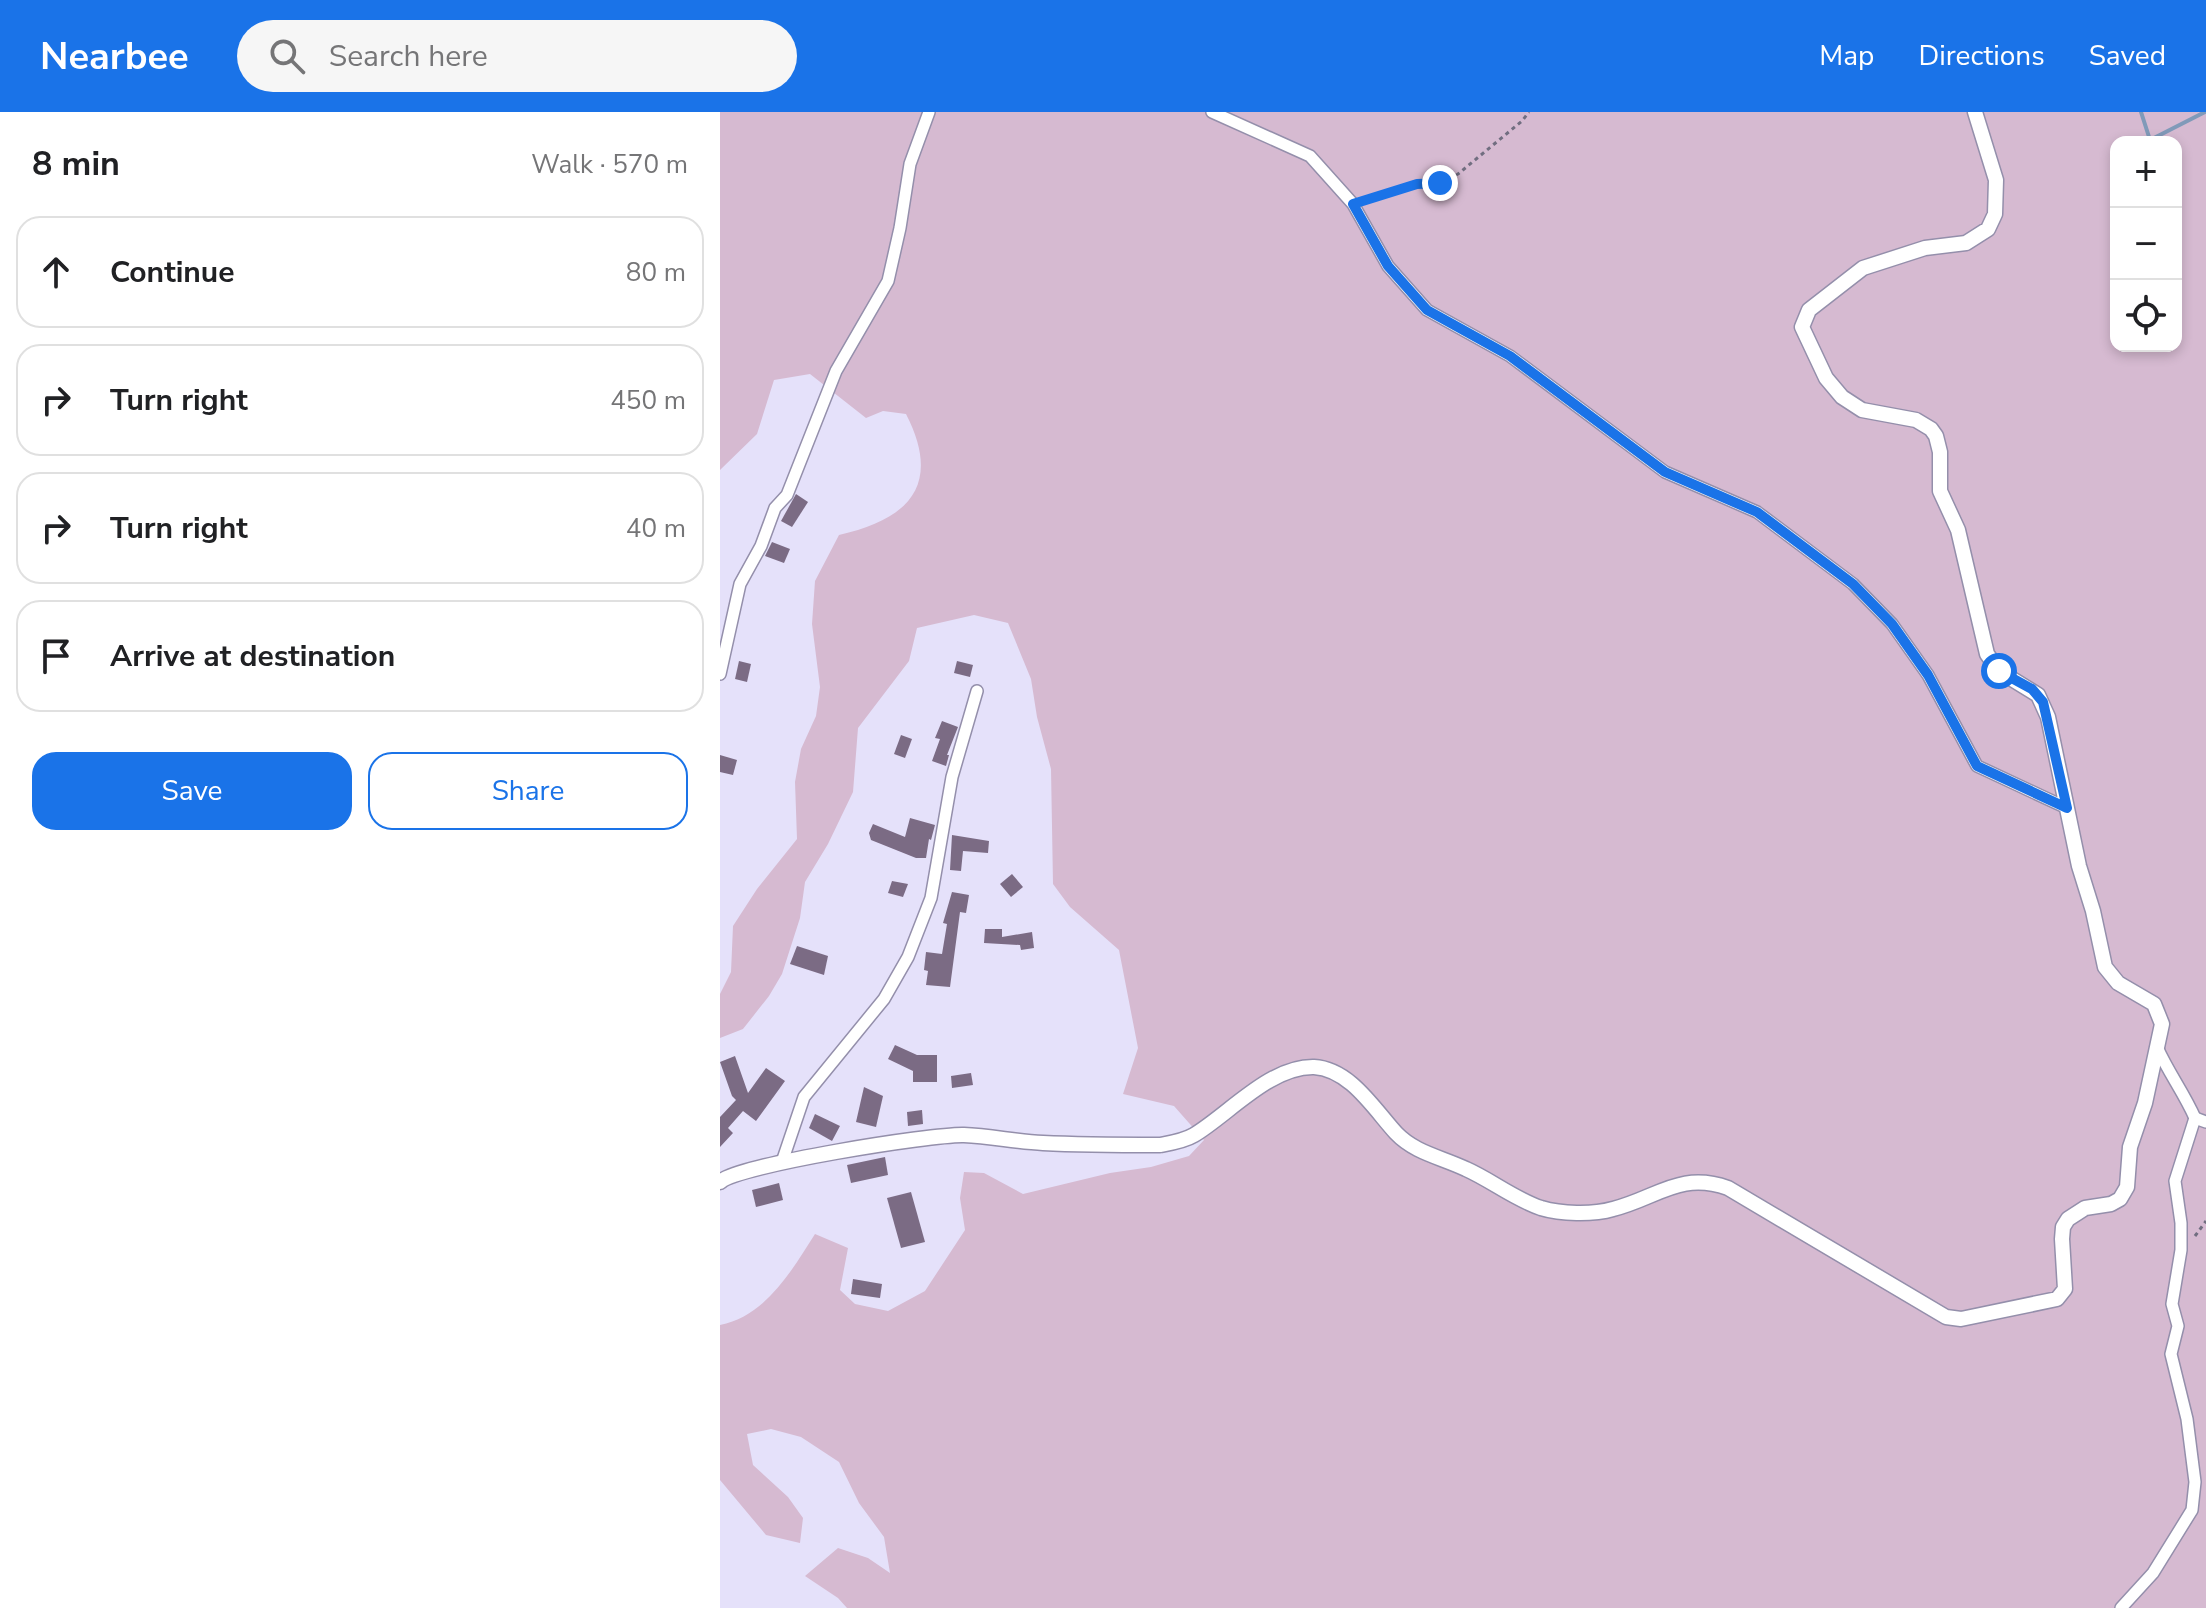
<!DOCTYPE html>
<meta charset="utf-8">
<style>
:root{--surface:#fff;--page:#f6f6f6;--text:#202124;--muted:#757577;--line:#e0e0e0;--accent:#1a73e8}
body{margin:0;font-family:"Nunito Sans",sans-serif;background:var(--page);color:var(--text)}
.controls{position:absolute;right:24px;top:24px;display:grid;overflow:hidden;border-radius:16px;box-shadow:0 4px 12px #0003}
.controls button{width:72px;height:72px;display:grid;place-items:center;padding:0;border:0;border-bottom:2px solid var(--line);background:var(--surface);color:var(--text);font:40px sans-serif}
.stop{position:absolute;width:24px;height:24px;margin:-18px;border:6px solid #1a73e8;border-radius:50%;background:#fff}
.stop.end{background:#1a73e8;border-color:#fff;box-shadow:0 2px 8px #0008}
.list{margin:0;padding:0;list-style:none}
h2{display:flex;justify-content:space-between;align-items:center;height:104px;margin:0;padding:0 32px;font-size:34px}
h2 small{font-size:26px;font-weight:400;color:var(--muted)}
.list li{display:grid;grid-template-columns:52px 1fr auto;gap:24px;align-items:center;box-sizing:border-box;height:112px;margin:0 16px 16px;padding:0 16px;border:2px solid var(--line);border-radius:24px}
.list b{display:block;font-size:30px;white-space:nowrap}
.list em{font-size:26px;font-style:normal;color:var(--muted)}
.actions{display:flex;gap:16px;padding:24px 32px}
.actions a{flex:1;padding:18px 0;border:2px solid var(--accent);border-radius:24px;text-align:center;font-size:28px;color:var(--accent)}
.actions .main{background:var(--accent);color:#fff}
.icon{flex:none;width:44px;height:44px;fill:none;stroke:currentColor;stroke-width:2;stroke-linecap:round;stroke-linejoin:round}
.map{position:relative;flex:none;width:1486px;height:1496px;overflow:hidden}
header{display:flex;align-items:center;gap:48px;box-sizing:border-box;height:112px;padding:0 40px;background:var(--accent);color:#fff}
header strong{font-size:38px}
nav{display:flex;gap:44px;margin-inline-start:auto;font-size:28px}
.search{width:560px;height:72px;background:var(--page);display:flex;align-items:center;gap:20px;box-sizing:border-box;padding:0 28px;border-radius:44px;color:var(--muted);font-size:30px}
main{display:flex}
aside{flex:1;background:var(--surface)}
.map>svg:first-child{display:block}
.green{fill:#d6bad1;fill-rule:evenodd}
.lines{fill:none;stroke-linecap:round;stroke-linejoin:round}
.stream{stroke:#809ab9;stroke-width:4}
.building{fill:#7b6b84}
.minor-casing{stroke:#948fab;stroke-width:14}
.tertiary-casing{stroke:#948fab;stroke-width:17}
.path{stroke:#716e80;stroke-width:3;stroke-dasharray:4 4;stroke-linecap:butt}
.minor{stroke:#fff;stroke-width:11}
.tertiary{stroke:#fff;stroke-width:14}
.route{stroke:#1a73e8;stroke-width:10}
</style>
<header>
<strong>Nearbee</strong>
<div class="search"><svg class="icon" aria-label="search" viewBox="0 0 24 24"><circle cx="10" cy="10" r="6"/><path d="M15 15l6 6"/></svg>Search here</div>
<nav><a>Map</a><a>Directions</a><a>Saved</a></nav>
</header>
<main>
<aside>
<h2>8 min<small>Walk · 570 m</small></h2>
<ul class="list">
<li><svg class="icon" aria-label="ahead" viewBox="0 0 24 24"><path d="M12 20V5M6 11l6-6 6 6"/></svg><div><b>Continue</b></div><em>80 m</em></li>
<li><svg class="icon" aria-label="right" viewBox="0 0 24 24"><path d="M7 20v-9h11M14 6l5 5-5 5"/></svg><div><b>Turn right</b></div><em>450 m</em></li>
<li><svg class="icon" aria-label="right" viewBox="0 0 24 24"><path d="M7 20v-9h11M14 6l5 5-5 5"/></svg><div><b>Turn right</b></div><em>40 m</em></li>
<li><svg class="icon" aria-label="arrive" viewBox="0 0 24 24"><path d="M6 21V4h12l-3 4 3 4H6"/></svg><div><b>Arrive at destination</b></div></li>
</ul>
<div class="actions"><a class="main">Save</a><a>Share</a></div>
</aside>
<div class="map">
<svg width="1486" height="1496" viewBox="0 0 1486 1496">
<rect width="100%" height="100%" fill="#e5e1fa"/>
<path class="green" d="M0,0H1486V1496H127L118,1486L85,1464L118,1436L148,1446L170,1461L164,1425L139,1391L119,1350L81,1325L51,1317L27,1322L33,1353L68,1385L83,1406L80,1431L46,1423L0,1368V1213C46,1204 72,1158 95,1122L128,1136L120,1178L135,1192L168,1199L205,1179L245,1118L240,1086L244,1060L264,1061L303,1082L390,1061L431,1055L469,1044L484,1028L454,994L403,982L418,936L399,838L350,795L333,772L331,657L317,605L311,567L288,511L254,503L197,516L189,549L138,616L133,680L108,732L85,770L80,806L62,862L49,884L23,917L0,926V882L11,860L13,814L37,777L77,727L75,670L81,637L96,604L100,575L92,512L95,469L119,423C190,407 222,372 186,302L163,299L146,306L90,262L54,268L37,322L0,358ZM1396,30H1456V234H1396Z"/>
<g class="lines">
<polyline class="stream" points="1421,0 1430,28 1485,0"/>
</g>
<g class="building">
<polygon points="76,382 88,390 72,415 61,409"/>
<polygon points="52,430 70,437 64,451 45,444"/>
<polygon points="19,549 31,552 27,570 15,567"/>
<polygon points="237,549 253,553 250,565 234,561"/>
<polygon points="222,609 238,615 227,643 229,643 226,654 212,649 220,627 215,626"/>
<polygon points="181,623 192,627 185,646 174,642"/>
<polygon points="0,643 17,648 13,663 0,660"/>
<polygon points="190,706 215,713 211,728 209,727 206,746 196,746 151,728 149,721 153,712 185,725"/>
<polygon points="232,723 269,729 268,741 243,739 241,759 230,758"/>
<polygon points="292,762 303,775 291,785 280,772"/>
<polygon points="172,769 188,772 183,785 168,781"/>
<polygon points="232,780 249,783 246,801 240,800 230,875 206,873 208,859 204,858 206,840 222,842 227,812 223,811"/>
<polygon points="265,817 282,817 282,825 312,820 314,836 301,838 300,833 264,831"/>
<polygon points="77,834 108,844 104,863 70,852"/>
<polygon points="175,933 197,943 217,943 217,970 193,970 193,959 168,947"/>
<polygon points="15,944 28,981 46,956 65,969 36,1009 23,999 8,1016 13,1021 0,1035 0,1005 16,988 12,984 0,950"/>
<polygon points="251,961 253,973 232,976 231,964"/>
<polygon points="144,975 163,984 156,1015 136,1010"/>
<polygon points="202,998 203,1012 188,1014 187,1000"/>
<polygon points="95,1002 120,1014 112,1029 89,1016"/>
<polygon points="165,1045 168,1063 131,1071 127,1053"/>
<polygon points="59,1071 63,1088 36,1095 32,1078"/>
<polygon points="191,1080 205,1130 181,1136 167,1086"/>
<polygon points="133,1167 162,1172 160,1186 131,1182"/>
</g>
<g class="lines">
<defs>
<g id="minor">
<polyline points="492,0 590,44 633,92 668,154 707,198 790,244 945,360 1037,400 1133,472 1172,512 1208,563 1257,654 1347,696"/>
<polyline points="0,562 20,472 41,434 55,396 67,383 116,259 168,169 180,116 190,52 209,0"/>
<path d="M1437,935C1448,960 1464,981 1475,1006"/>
<polyline points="62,1050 84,985 164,887 188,845 211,786 232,665 257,579"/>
<polyline points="1401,1496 1433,1461 1472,1398 1475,1370 1467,1307 1451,1242 1458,1214 1452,1192 1461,1138 1461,1111 1455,1069 1475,1006 1486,1010"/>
</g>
<path id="tertiary" d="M0,1070C17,1053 213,1022 244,1023C271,1024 297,1030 323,1031C362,1033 401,1033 440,1033C451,1031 464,1029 474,1023C509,1002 550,954 594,955C630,957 654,997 676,1021C695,1041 721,1045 746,1057C771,1068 794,1087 821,1096C841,1102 872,1103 893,1097C937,1086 960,1059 1008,1076L1226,1205L1241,1207L1337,1187L1345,1177L1342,1127L1343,1115L1348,1107L1365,1096L1391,1092L1400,1087L1407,1075L1410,1035L1425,991L1442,912L1434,892L1398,871L1385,855L1373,799L1359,754L1328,605L1318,583L1279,559L1267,542L1238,418L1220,379V340L1216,324L1211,317L1196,308L1142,298L1122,285L1106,266L1082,215L1089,198L1143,156L1205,136L1246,131L1268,117L1275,102L1276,68L1255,0"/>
</defs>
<use href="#minor" class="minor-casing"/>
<use href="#tertiary" class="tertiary-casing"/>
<g class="path">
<polyline points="645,90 697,72 720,71 738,62 802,9 809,0"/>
<polyline points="1475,1124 1486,1109"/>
</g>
<use href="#minor" class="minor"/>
<use href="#tertiary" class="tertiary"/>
</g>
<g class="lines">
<polyline class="route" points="720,71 697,72 633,92 668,154 707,198 790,244 945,360 1037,400 1133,472 1172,512 1208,563 1257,654 1347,696 1323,590 1312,577 1279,559"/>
</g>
</svg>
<div class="controls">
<button>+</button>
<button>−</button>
<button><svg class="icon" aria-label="locate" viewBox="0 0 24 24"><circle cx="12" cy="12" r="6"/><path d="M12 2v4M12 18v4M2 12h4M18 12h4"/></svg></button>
</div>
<div class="stop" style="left:1279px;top:559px"></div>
<div class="stop end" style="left:720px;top:71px"></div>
</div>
</main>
